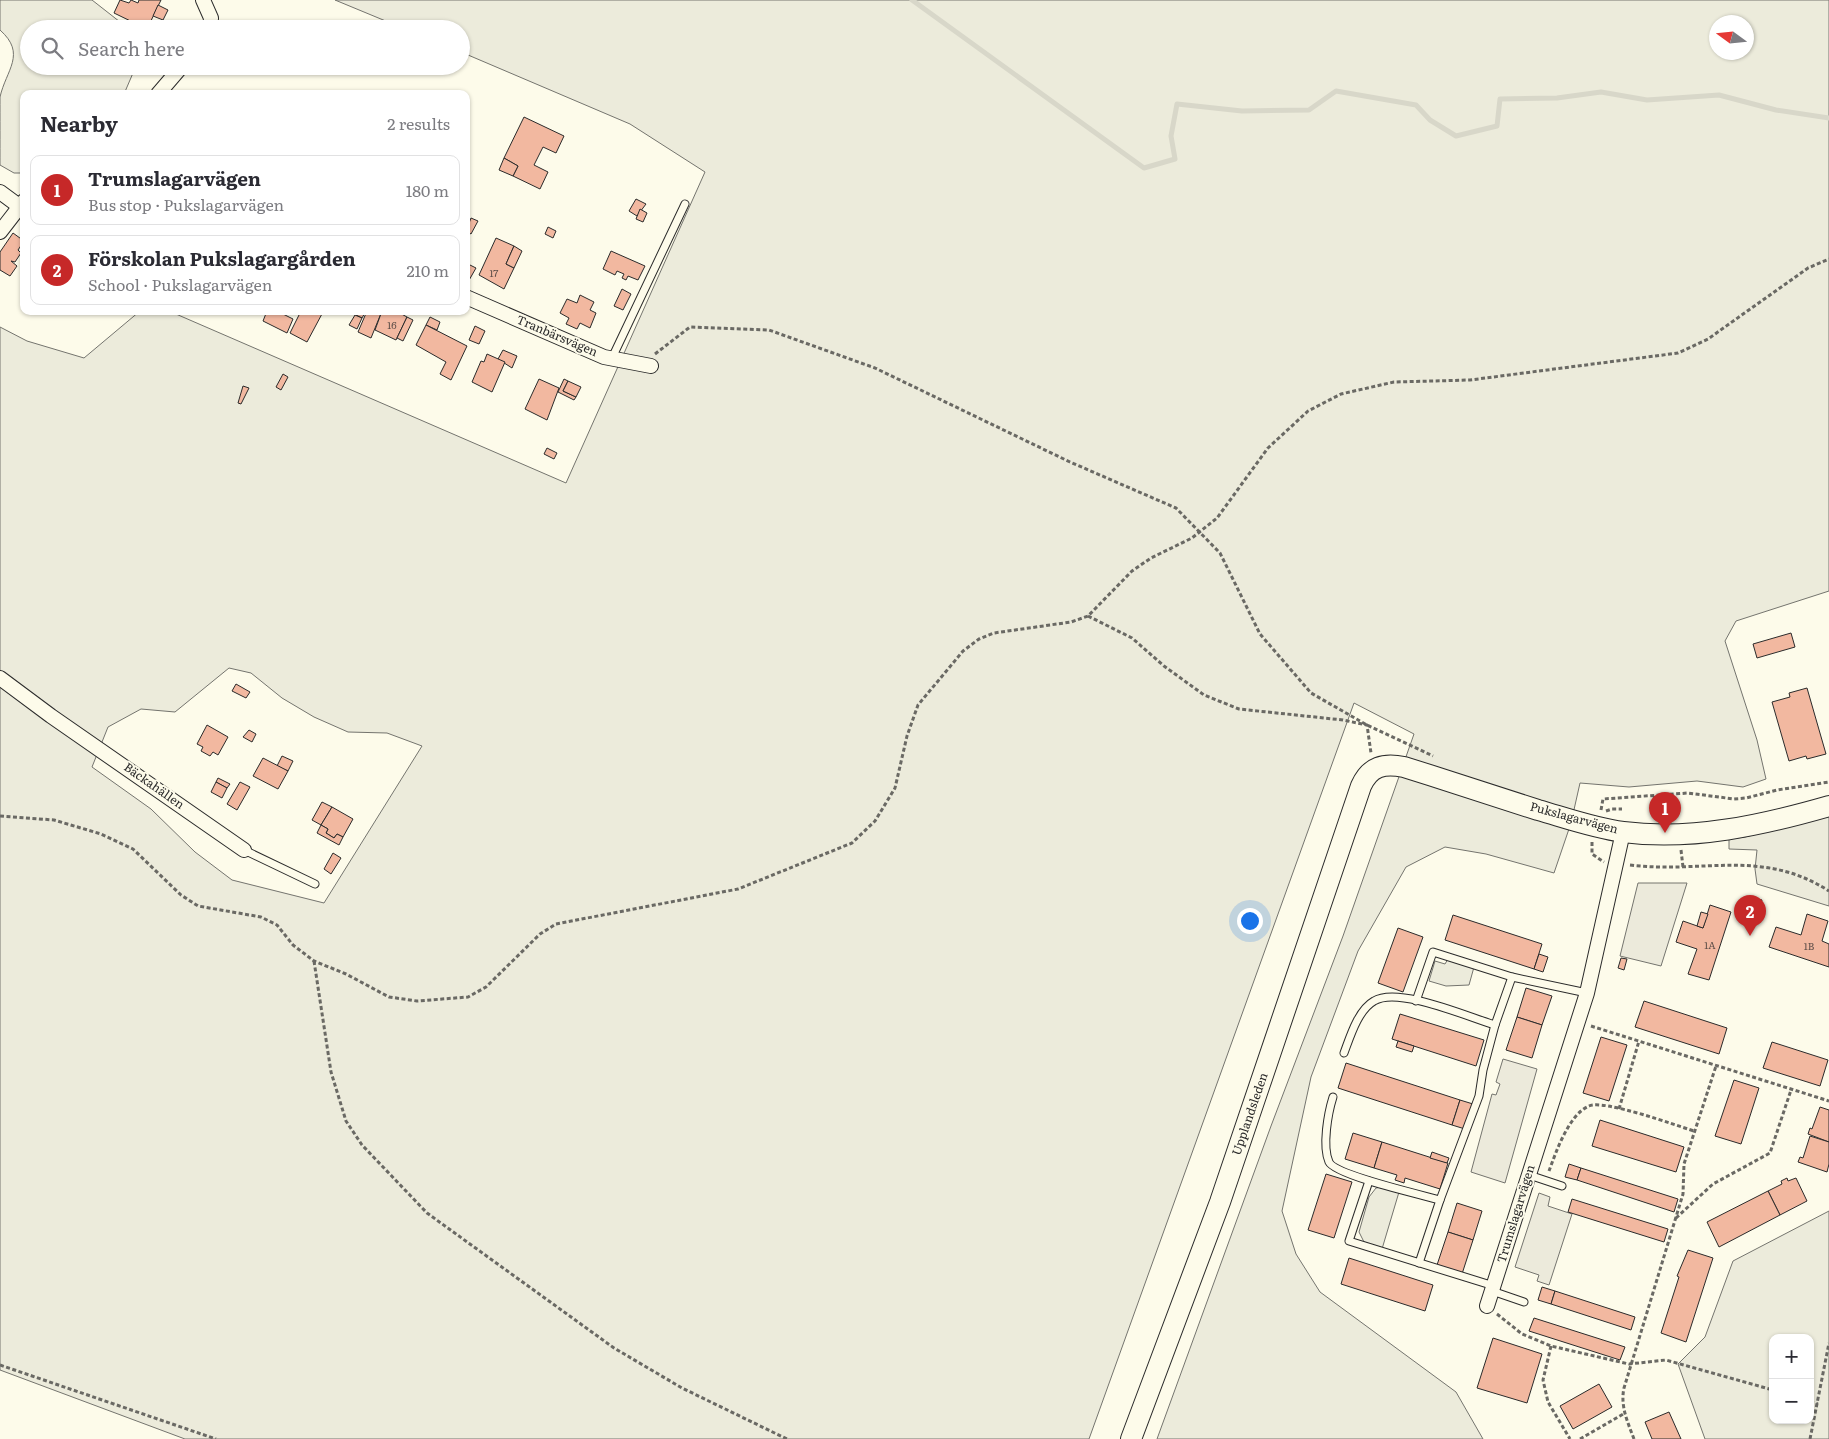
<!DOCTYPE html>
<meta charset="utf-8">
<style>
:root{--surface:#fff;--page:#f7f7f7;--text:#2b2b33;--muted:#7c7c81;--line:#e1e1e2;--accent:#c62828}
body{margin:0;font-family:Literata,serif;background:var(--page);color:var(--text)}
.controls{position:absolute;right:15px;bottom:15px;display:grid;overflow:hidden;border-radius:10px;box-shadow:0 1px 4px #0004}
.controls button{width:45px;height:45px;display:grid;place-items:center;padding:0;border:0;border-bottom:1px solid var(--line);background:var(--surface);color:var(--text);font:25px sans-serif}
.compass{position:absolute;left:1709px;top:15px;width:45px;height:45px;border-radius:50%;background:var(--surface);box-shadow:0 1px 4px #0004;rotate:285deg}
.you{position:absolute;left:1249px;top:920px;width:18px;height:18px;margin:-12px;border:4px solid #fff;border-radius:50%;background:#1a73e8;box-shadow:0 0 0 8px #1a73e833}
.badge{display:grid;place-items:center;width:32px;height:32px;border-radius:50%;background:var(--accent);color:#fff;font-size:16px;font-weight:700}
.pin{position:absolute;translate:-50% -41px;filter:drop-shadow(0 1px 2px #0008)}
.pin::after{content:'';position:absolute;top:26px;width:18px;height:15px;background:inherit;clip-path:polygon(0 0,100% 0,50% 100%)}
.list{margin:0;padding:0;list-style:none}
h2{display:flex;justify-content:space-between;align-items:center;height:65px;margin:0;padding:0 20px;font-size:21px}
h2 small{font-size:16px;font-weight:400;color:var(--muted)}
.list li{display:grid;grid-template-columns:32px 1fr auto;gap:15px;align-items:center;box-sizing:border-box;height:70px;margin:0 10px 10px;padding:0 10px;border:1px solid var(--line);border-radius:10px}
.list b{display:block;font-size:19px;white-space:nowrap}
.list p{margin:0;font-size:16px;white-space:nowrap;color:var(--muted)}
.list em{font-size:16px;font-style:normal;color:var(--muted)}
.icon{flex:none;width:28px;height:28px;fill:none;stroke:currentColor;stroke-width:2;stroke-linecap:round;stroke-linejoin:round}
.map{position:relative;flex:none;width:1829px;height:1439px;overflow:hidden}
.search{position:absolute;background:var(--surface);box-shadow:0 1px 4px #0004;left:20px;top:20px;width:450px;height:55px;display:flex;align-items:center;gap:12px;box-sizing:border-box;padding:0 18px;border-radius:28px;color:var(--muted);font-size:19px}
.panel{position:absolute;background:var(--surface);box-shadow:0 1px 4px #0004;left:20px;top:90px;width:450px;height:225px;border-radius:10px}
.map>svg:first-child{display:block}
.green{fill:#ecebdb;stroke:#74746e;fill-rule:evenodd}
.parking{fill:#eceadb;stroke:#74746e}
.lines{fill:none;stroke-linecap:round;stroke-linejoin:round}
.stream{stroke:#d8d7c9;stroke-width:5}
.building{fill:#f2b8a0;stroke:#2b2b2b}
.lane-casing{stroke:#2b2b2b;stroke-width:9}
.street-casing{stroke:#2b2b2b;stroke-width:16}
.secondary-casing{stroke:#2b2b2b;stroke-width:22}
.path{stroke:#6a6964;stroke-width:3;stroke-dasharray:4 2.5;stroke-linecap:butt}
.lane{stroke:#fdfbea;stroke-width:7}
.street{stroke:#fdfbea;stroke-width:14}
.secondary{stroke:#fdfbea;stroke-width:20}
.labels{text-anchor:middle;stroke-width:4;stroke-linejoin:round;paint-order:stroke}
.number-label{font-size:10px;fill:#5d4e48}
.street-label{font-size:12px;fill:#2b2b2b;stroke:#fdfbea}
</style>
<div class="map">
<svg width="1829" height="1439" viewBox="0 0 1829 1439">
<rect width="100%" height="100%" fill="#fdfbea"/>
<g class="green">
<path d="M0,0H92L129,29H29V66H136L124,94H24V173H14L0,165C0,145 0,116 0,97C6,70 27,54 0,30Z"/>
<path d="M335,0H1829V591L1736,621L1725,641L1757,740L1766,779L1743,787L1697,781L1629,787L1580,783L1571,823L1554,873L1486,854L1445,847L1406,867L1358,951L1311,1077L1282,1211L1296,1254L1320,1292L1456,1392L1483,1439H1157L1271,1126L1343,936L1414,734L1354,703L1089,1439H185L0,1370V327L27,341L84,358L140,311H169L566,483L705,172L630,124L461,52V29H405ZM1716,22H1746V52H1716ZM229,668L251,673L282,698L314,717L348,732L387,733L422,746L324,903L232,880L195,852L151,809L92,767L108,727L141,709L175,712Z"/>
<polygon points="1829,815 1829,906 1757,884 1755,869 1757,850 1729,849 1729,839 1745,837"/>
<polygon points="1448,959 1474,967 1469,985 1446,986 1429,981 1435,961 1445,964"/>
<polygon points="1381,1187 1399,1192 1382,1249 1364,1242 1359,1232 1369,1197 1376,1188"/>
<path d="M1829,1211V1439H1705L1678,1364L1705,1337L1733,1261ZM1773,1338H1810V1420H1773Z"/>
</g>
<g class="parking">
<polygon points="1638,883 1687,883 1661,966 1620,956"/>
<polygon points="1503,1059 1537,1069 1505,1183 1471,1172 1492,1094 1496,1095 1500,1084 1496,1082"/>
<polygon points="1539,1193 1550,1197 1548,1206 1572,1214 1549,1285 1537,1281 1539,1275 1515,1267"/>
</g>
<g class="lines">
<polyline class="stream" points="912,0 1144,168 1175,159 1171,136 1177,104 1242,111 1309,110 1336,91 1416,105 1430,120 1456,136 1497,126 1500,99 1557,98 1601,92 1647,100 1719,95 1776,110 1829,118"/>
</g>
<g class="building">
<polygon points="120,0 129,3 131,0 138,3 139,0 161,0 147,29 114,13"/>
<polygon points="158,5 168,10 163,20 153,16"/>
<polygon points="524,117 564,136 556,153 543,147 534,165 548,172 540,189 513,176 518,166 504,158"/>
<polygon points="504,158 518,166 513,176 499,170"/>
<polygon points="636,199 646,204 637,216 629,211"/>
<polygon points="640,209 647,213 643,222 636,219"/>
<polygon points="471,218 478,221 471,234 466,231"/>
<polygon points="548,227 556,231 553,238 545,234"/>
<polygon points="13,233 24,241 18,250 21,253 15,262 11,261 17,266 10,276 0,270 0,252"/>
<polygon points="496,238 514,246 506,264 514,268 504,289 479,275"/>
<polygon points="514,246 522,251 514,268 506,264"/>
<polygon points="611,251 645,266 638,280 628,276 626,280 622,278 624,274 617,271 615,275 603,269"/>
<polygon points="466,263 476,268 468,282 466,282"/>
<polygon points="622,289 631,294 623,310 614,306"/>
<polygon points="580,295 594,302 590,310 596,313 590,328 580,323 577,329 566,324 569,318 560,313 567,299 577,303"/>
<polygon points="267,311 282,311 281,313 293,319 287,333 263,321"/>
<polygon points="301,311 323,312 307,342 290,333"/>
<polygon points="348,311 366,311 362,318"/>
<polygon points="367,311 382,311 371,338 358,332"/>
<polygon points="382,311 396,311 407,317 396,340 375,330"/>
<polygon points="355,315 362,318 357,329 349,325"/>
<polygon points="407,317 413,320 403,341 397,338"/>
<polygon points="430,317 440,322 437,330 426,325"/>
<polygon points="426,325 467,346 451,380 440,374 446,362 416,345"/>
<polygon points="475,326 485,331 479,344 469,340"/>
<polygon points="503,350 517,356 512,368 498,359"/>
<polygon points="487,354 505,362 492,392 472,382 481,361 484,362"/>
<polygon points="283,374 288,377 281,390 276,387"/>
<polygon points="539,379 559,388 547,420 525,409"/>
<polygon points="564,379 568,381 563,391 576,397 574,400 558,392"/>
<polygon points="568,381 581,387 576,397 563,391"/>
<polygon points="243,386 249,388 241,404 238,403"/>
<polygon points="547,448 557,453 554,459 544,454"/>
<polygon points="1791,633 1795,647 1757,658 1753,644"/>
<polygon points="236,684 250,692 246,698 232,691"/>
<polygon points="1807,688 1826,754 1807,759 1806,756 1789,761 1772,702 1790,697 1789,693"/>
<polygon points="207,725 228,737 218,755 213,752 210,756 201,751 203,747 197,744"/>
<polygon points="249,730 256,734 252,742 243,737"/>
<polygon points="282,756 293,761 288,771 277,766"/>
<polygon points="263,758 288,771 278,789 253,776"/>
<polygon points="218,778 230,784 227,788 216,782"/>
<polygon points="216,782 227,788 222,798 211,792"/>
<polygon points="240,782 250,787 237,810 227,804"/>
<polygon points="322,802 332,807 321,825 312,820"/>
<polygon points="332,807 353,819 343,837 337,834 334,838 326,833 328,829 321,825"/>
<polygon points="321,825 328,829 326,833 334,838 337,834 343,837 339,845 317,833"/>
<polygon points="333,853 341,858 331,874 324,869"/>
<polygon points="1751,897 1762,900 1759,909 1748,906"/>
<polygon points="1710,905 1731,912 1709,980 1688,974 1697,949 1676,942 1683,921 1703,928"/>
<polygon points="1701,912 1708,914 1703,928 1697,926"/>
<polygon points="1807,914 1828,921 1822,941 1829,944 1829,967 1769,947 1776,927 1801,935"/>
<polygon points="1453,915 1542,944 1534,969 1445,940"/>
<polygon points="1398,928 1423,937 1403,992 1378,983"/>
<polygon points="1539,954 1548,957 1543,972 1534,969"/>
<polygon points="1621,958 1627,959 1624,970 1618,968"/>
<polygon points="1526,988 1552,996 1542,1025 1517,1017"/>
<polygon points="1644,1001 1727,1028 1719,1054 1635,1027"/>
<polygon points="1400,1014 1484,1040 1476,1066 1392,1039"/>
<polygon points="1517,1017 1542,1025 1532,1058 1506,1050"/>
<polygon points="1601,1037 1627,1045 1609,1101 1583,1093"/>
<polygon points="1398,1041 1414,1046 1412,1052 1396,1047"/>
<polygon points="1772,1042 1828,1060 1820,1086 1763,1068"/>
<polygon points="1346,1063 1460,1100 1452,1125 1338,1088"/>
<polygon points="1734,1080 1759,1088 1741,1144 1715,1136"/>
<polygon points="1460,1100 1473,1104 1465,1129 1452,1125"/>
<polygon points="1820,1107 1829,1110 1829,1142 1808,1134 1810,1128 1812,1129"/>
<polygon points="1600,1120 1684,1147 1676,1172 1592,1146"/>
<polygon points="1353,1133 1382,1142 1374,1168 1345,1159"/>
<polygon points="1810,1136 1829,1142 1829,1164 1827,1172 1798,1162 1800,1157 1803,1158"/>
<polygon points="1382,1142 1448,1163 1440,1189 1405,1178 1404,1183 1395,1180 1397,1175 1374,1168"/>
<polygon points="1432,1152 1449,1158 1447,1163 1430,1158"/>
<polygon points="1569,1164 1581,1168 1577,1180 1565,1177"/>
<polygon points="1581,1168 1678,1199 1674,1212 1577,1180"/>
<polygon points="1326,1174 1352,1182 1334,1238 1308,1230"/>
<polygon points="1787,1178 1788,1181 1796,1178 1807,1201 1780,1215 1768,1191 1782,1184 1781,1181"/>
<polygon points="1768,1191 1780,1215 1719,1247 1707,1222"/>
<polygon points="1572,1199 1668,1229 1664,1242 1568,1212"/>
<polygon points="1457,1203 1482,1211 1473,1240 1448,1232"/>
<polygon points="1448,1232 1473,1240 1462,1274 1437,1265"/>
<polygon points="1688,1250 1713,1258 1686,1342 1661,1333 1679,1277 1677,1276"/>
<polygon points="1349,1258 1433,1285 1425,1311 1341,1284"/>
<polygon points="1542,1287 1555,1291 1551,1304 1538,1300"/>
<polygon points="1555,1291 1635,1317 1631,1330 1551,1304"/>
<polygon points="1534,1318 1625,1347 1620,1360 1529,1331"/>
<polygon points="1493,1338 1542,1354 1527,1403 1477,1388"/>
<polygon points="1599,1384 1612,1407 1573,1429 1560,1406"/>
<polygon points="1669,1412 1681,1439 1652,1439 1645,1422"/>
</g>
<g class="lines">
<defs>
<g id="lane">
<polyline points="612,358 685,204"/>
<polyline points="244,850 315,884"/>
<polyline points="1416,1001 1433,952 1512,977 1587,993"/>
<path d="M1344,1053C1350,1037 1358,1010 1374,1001C1398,986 1468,1017 1495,1025"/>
<path d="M1333,1097C1328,1113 1322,1146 1329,1162C1335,1175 1422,1195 1440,1200"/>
<polyline points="1529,1175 1562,1186"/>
<polyline points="1369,1181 1349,1241 1494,1286"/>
<polyline points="1419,1263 1440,1200 1479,1096 1483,1070 1495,1025 1512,977"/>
<polyline points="1492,1291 1524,1302"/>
</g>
<g id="street">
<polyline points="203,0 211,18 210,29"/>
<polyline points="158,94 182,66"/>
<polyline points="0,192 19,206"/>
<polyline points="0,232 24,201"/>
<polyline points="466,297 604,357 651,366"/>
<polyline points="0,678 51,716 244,850"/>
<polyline points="1487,1306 1587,993 1623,832"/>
</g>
<path id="secondary" d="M1131,1439L1220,1202L1361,786C1370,766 1384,763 1404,767C1449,781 1494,796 1538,810C1566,818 1594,828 1623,832C1692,841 1763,825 1829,806"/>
</defs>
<use href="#lane" class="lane-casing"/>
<use href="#street" class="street-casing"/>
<use href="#secondary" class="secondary-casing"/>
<g class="path">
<polyline points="655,354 690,327 769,330 875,368 1070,462 1176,508 1220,553 1260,634 1311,693 1367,725 1433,756"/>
<polyline points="1088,616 1132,638 1164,666 1204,695 1239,709 1343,720 1367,725 1371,753"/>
<polyline points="1654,796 1657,809"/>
<polyline points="1601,810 1603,799 1688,793 1734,799 1746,798 1777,790 1829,782"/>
<polyline points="1606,811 1612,809 1622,809"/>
<polyline points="0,816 54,820 101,834 133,849 181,895 198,906 261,917 277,925 293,945 314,961 346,974 389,997 417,1001 468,997 486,987 540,934 556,924 738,889 852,843 875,821 895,788 907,736 918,705 963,651 979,639 994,633 1071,622 1088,616 1132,571 1151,558 1192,538 1217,518 1268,448 1308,411 1341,394 1394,382 1470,380 1678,353 1708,339 1808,268 1829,259"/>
<polyline points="1592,842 1592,854 1604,862"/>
<polyline points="1681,850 1683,867"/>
<path d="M1630,865C1703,874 1762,848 1829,891"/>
<polyline points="314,961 331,1072 346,1121 362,1145 427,1213 614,1348 682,1388 787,1439"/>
<polyline points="1591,1026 1829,1101"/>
<polyline points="1619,1109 1639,1041"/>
<path d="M1549,1171C1556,1152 1569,1114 1589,1106C1603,1099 1675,1125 1694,1131"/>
<polyline points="1676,1218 1713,1184 1770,1153 1791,1090"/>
<polyline points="1497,1314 1522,1334 1551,1346 1629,1364 1666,1360 1773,1390"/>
<polyline points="1551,1346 1543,1380 1548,1402 1570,1439"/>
<polyline points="0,1365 216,1439"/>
<polyline points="1810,1402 1818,1404"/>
<polyline points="1580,1439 1625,1413"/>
<path d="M1634,1439C1628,1423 1620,1406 1624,1388L1683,1194L1684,1164L1716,1066"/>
<polyline points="1810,1439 1829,1343"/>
</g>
<use href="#lane" class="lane"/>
<use href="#street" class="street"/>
<use href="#secondary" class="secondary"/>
</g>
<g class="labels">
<g class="number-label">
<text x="494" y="277">17</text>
<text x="392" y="329">16</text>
<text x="1710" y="949">1A</text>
<text x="1809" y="950">1B</text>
</g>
<g class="street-label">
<text transform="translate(557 336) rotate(23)" y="4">Tranbärsvägen</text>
<text transform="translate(154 786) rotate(35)" y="4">Bäckahällen</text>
<text transform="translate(1574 818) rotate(15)" y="4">Pukslagarvägen</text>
<text transform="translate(1250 1114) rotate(-71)" y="4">Upplandsleden</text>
<text transform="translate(1516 1214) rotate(-73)" y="4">Trumslagarvägen</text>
</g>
</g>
</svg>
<div class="controls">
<button>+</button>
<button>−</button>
</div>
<svg class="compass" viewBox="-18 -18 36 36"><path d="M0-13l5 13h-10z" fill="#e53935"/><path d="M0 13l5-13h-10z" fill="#7c7c81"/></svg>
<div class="you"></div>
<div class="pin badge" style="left:1665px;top:833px">1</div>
<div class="pin badge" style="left:1750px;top:936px">2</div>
<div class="search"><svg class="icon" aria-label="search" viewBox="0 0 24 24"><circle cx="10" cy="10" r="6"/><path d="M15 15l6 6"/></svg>Search here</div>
<section class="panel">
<h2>Nearby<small>2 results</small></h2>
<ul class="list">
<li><span class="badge">1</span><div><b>Trumslagarvägen</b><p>Bus stop · Pukslagarvägen</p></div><em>180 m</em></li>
<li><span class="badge">2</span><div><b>Förskolan Pukslagargården</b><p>School · Pukslagarvägen</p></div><em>210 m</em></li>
</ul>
</section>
</div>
